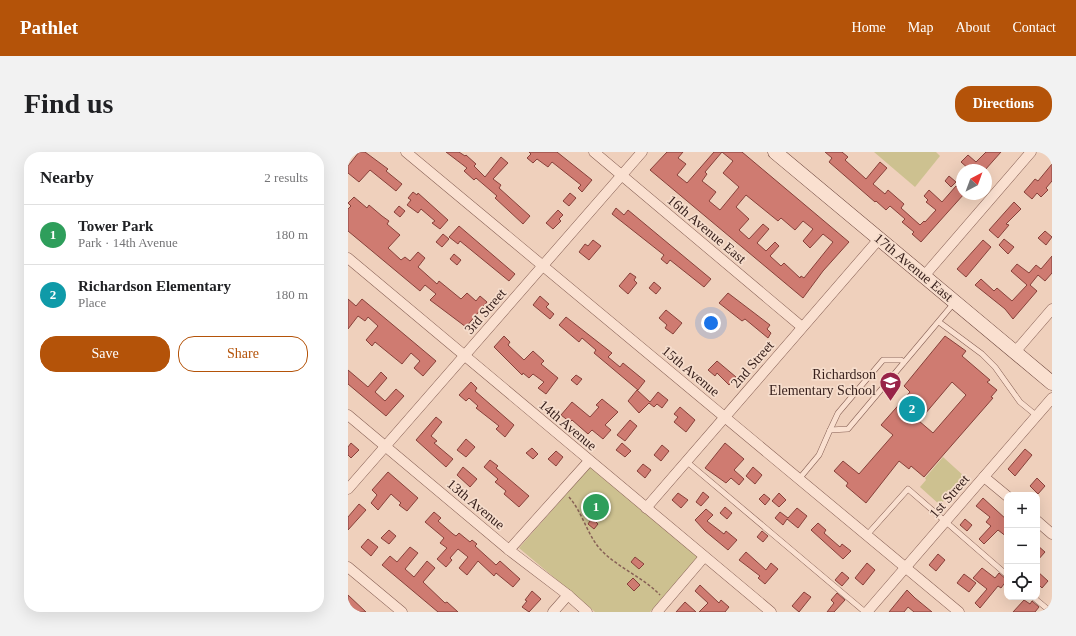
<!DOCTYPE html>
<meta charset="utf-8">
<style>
:root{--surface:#fff;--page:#f2f2f2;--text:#202124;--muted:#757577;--line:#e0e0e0;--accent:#b45309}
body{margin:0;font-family:"Times New Roman",serif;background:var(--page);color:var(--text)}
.controls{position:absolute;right:12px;bottom:12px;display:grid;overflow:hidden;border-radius:8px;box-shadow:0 4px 16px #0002}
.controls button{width:36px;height:36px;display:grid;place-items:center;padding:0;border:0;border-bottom:1px solid var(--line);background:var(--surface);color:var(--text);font:20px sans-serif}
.compass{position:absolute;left:608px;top:12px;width:36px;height:36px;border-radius:50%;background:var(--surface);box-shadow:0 4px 16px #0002;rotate:41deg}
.you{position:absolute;left:363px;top:171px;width:14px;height:14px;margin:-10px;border:3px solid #fff;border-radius:50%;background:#1a73e8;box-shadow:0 0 0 6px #1a73e833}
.badge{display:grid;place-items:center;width:26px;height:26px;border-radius:50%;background:var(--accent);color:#fff;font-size:13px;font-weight:700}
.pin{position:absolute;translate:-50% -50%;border:2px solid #fff;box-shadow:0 1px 4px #0006}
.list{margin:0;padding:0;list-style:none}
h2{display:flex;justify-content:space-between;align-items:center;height:52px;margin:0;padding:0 16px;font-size:17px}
h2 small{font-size:13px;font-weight:400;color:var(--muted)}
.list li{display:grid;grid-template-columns:26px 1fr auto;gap:12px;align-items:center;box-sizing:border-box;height:60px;padding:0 16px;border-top:1px solid var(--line)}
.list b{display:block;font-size:15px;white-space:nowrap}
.list p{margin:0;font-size:13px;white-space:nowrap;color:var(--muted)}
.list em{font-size:13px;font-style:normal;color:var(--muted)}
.actions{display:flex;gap:8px;padding:12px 16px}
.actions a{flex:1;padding:9px 0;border:1px solid var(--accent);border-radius:16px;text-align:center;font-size:14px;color:var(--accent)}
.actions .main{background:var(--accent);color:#fff}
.icon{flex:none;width:22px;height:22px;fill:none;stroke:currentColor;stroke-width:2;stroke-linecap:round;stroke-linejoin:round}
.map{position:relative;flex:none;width:704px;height:460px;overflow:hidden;border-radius:16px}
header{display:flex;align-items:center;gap:24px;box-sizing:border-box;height:56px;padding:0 20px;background:var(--accent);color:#fff}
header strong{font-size:19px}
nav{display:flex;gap:22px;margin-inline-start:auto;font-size:14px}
.intro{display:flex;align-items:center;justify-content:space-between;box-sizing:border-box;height:96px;padding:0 24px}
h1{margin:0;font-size:28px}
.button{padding:10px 18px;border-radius:16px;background:var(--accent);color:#fff;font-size:14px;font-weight:700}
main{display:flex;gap:24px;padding:0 24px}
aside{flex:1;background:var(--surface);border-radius:16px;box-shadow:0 4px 16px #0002}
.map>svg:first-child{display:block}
.green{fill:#cdc190}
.building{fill:#cf7b71;stroke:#87413a;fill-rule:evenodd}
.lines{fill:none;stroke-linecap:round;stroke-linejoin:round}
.lane-casing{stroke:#876055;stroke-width:6}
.street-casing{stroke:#876055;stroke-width:11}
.secondary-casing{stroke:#694239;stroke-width:15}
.path{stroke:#876055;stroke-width:1.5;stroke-dasharray:3 2;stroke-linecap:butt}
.lane{stroke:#fae0d0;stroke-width:5}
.street{stroke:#fae0d0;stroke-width:10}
.secondary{stroke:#fae0d0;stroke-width:14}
.labels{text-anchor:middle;stroke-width:3.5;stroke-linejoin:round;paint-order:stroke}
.street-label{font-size:14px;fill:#361f1b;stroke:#f6ddcc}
.poi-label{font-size:14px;fill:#361f1b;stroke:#f6ddcc;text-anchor:end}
</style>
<header>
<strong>Pathlet</strong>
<nav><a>Home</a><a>Map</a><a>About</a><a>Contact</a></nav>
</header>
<div class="intro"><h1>Find us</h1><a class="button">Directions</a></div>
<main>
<aside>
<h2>Nearby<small>2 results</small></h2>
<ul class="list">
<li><span class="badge" style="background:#2e9e5b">1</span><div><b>Tower Park</b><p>Park · 14th Avenue</p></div><em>180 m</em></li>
<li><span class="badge" style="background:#0f9aa8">2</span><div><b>Richardson Elementary</b><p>Place</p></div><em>180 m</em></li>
</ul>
<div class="actions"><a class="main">Save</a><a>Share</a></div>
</aside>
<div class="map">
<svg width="704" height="460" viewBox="0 0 704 460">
<rect width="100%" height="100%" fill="#efd0bc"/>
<g class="green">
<polygon points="526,0 588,0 592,4 567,35"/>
<polygon points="595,305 617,325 592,353 572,335 578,328 577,326"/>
<polygon points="242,315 350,405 302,460 247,460 171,396"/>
</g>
<g class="building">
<polygon points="11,0 17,0 40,17 38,19 54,32 48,39 22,18 11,30 0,21 0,14"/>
<polygon points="98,0 111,0 117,4 118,3 128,12 126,14 137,25 153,5 160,11 145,27 153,33 151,36 182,64 175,72 147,46 149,44 128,26 126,28 116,19 119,16"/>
<polygon points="181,0 209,0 244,28 234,40 230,36 233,33 204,10 200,15 189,7 185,11 179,6 183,2"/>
<path d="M319,0H335L330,6L338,12L329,23L339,31L366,0H394L501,90L475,119L455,146L302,18ZM374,0L385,9L375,21L391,35L372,58L361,49L368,40L354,29L359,22L357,20ZM398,43L430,69L433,66L447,78L455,69L465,77L455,89L462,96L475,82L485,90L456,126L453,124L452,126L436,111L433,114L422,104L431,94L427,90L418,99L409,91L421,77L415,72L401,87L391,78L401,67L388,55Z"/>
<polygon points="477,0 494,0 500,5 497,8 518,27 532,10 539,16 525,32 537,42 540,38 556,52 553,56 572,73 576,69 577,70 588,58 578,50 580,48 576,44 581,38 594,50 608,34 614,39 614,42 616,42 573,90 564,82 566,80 554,70 557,67 542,54 538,58 528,49 527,50 481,10 484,6"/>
<polygon points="638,0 653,0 637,18 622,18 613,10 620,3 628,10"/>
<polygon points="704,12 704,29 698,36 700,38 693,45 689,41 684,47 676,40 687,27 690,29"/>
<polygon points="601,24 608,30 603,35 597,29"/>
<polygon points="65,40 69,43 70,41 100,68 92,77 84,71 87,69 73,57 70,61 59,53 63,48 60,46"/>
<polygon points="222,41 228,46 221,54 215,49"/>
<polygon points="6,45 19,56 21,53 34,64 41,69 39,72 52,83 40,96 53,108 57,105 62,109 70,100 77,106 70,115 89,132 91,129 113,147 119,141 128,149 132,144 139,150 118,175 82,148 88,142 77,133 72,139 0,79 0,57 3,54 0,51"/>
<polygon points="666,50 673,57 658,72 661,73 650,86 641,78"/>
<polygon points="51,54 57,59 52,65 46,60"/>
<polygon points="268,56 276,63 280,58 363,127 356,135 322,108 319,112 313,107 316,103 264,62"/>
<polygon points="210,58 215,63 211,67 213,69 205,77 198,71"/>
<polygon points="111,74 167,122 161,129 112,89 110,92 101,85"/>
<polygon points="697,79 704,85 698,93 690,86"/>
<polygon points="95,82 101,87 94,95 88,90"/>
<polygon points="656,87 666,95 660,102 651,93"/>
<polygon points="245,88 253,94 241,108 231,100 237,92 240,94"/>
<polygon points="635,88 643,95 618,125 609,117"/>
<polygon points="106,102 113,108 109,113 102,107"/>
<polygon points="704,104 704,121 697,129 690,123 682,133 689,139 665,167 657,157 627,133 633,127 646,139 649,136 664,149 679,133 663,119 669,112 681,121 688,113 693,117"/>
<polygon points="282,121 288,125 286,128 289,131 280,142 271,134"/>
<polygon points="306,130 313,136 308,142 301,136"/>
<polygon points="380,141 422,173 419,177 423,181 420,186 397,167 394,169 371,151"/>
<polygon points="192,144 201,152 198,155 206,162 202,167 185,153"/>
<polygon points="0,147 8,154 14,147 88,209 75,224 66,216 72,209 63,201 54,212 27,190 24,194 18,188 30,174 20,165 17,169 10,164 0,177"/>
<polygon points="318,158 334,171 325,182 317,176 319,173 311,166"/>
<polygon points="218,165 264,201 260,205 272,215 275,211 297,229 290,238 246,201 248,198 234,186 231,190 211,173"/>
<polygon points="156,184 162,190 160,193 176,208 185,199 196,209 193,212 210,226 198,242 190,236 196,230 185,222 181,226 175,221 174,223 146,195"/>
<path d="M597,184L618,199L614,204L642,228L639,230L649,238L643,245L645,246L576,325L563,314L561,317L551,309L518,351L498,334L500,331L486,319L495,309L511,322L545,283L533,273L562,240L556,234ZM604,230L618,243L585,281L571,269Z"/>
<polygon points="369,209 388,225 381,233 369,221 367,224 360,218"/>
<polygon points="0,218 20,235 33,220 39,226 27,240 37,249 48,237 56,244 38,264 0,232"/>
<polygon points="228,223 234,227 229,233 223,228"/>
<polygon points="123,230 129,236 127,239 166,273 157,285 148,277 151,274 128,256 130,254 121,246 118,249 111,243"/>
<polygon points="289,238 302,250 310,240 320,248 314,256 309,252 306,255 301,251 291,261 280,249"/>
<polygon points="254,247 270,260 257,273 263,278 255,287 244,278 240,282 224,268 222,270 213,263 224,250 242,265 251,255 248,253"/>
<polygon points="332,255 347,268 338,280 326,270 330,265 326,262"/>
<polygon points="88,265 94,270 83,284 89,289 86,291 105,307 98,315 68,288"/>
<polygon points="282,268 289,274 277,289 269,283"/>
<polygon points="118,287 127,295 118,305 109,298"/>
<polygon points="3,291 11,298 3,306 0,303 0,295"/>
<polygon points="274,291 283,299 277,305 268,298"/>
<polygon points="377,291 396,307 386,318 396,327 391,333 383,326 378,331 357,316"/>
<polygon points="314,293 321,299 313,309 306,303"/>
<polygon points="184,296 190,302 185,307 178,301"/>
<polygon points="677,297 684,303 667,324 660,317"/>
<polygon points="208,299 215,305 208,314 200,307"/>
<polygon points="142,308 150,314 148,316 181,344 171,355 156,342 158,339 147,330 150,327 136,315"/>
<polygon points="295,312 303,318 297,326 289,319"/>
<polygon points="115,315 129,327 122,335 109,323"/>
<polygon points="405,315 414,323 407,332 398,324"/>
<polygon points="40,320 70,346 59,359 51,353 53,351 43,342 30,358 23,351 29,343 24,338"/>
<polygon points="689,326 697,334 690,342 682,334"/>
<polygon points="355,340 361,345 353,354 348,350"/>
<polygon points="330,341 340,348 333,356 324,348"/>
<polygon points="431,341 438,348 431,355 424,349"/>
<polygon points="416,342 422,347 417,353 411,347"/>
<polygon points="635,346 659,368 659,385 650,378 636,392 631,387 643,374 638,370 642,365 628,354"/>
<polygon points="11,352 18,358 0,378 0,365"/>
<polygon points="377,355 384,361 379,367 372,361"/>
<polygon points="449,356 459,364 450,376 439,367 435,373 427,366 432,360 440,366"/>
<polygon points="358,357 365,363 359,369 376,382 378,379 389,388 380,398 357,379 347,368"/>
<polygon points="86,360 93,366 90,369 105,382 108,384 111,381 122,390 124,388 129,392 127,394 148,413 152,409 172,427 165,435 148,421 146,424 130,409 119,423 111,416 120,405 110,397 102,406 104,408 98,415 89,407 99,396 92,391 96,386 77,370"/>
<polygon points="244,366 250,372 246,377 240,372"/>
<polygon points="617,367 624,373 619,379 612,373"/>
<polygon points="470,371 478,378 476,381 492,395 494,392 503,399 495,407 463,378"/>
<polygon points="41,378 48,384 41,392 33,386"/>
<polygon points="414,379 420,384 415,390 409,385"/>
<polygon points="20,387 30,395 23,404 13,395"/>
<polygon points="689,393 697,400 689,409"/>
<polygon points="62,395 70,401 57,417 66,425 79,409 87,416 75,430 97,451 99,450 110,460 90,460 34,413 42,404 49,410"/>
<polygon points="398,400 418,418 423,411 430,417 417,432 410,426 412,424 391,408"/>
<polygon points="590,402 597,408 588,419 581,413"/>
<polygon points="287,405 296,412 291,417 283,410"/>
<polygon points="519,411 527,418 515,433 507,426"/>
<polygon points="634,416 647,426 651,421 659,428 653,436 650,434 632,456 627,451 639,437 625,426"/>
<polygon points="689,419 700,429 694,436 689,431"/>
<polygon points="494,420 501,426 494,434 487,428"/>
<polygon points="616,422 628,431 621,440 609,431"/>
<polygon points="285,426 292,433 286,439 279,432"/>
<polygon points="352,433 371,451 373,448 381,455 377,460 351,460 360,451 347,439"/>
<polygon points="559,438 567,446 584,460 566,460 560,455 556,460 541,460"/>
<polygon points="184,439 193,447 181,460 174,455 179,449 177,448"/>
<polygon points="456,440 463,445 451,460 444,454"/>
<polygon points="489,441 497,448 486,460 479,460 486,451 483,448"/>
<polygon points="0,443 18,460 0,460"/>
<polygon points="676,448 682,452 684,449 691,455 687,460 665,460"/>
<polygon points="337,450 348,460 328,460"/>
</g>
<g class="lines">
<defs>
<g id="lane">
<polyline points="591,170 634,202 647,215 672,250 689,264"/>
<polyline points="482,278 490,261 535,208 553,208 556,210"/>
<polyline points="338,309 517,460"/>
<polyline points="451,327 471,303 482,278 500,277 606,151"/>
<polyline points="519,383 560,337 659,423"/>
<polyline points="685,445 703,460"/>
</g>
<g id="street">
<polyline points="58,0 611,460"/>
<polyline points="246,0 454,175"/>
<polyline points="0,106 423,460"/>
<polyline points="576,124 683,0"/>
<polyline points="667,200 704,157"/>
<polyline points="0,263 161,398 220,443 239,460"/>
<polyline points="636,325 659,344"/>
<polyline points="0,337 294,0"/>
<polyline points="298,356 531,87"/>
<polyline points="689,369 704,382"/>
<polyline points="161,398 241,309"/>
<polyline points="0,415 54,460"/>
<polyline points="205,460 220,443"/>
<polyline points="309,460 356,405"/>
<polyline points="519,460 704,246"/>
</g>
<polyline id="secondary" points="427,0 704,231"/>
</defs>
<use href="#lane" class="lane-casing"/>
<use href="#street" class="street-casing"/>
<use href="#secondary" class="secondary-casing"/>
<path class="path" d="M221,345C235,361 239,383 253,398C270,416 295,425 312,443"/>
<use href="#lane" class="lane"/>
<use href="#street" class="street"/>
<use href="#secondary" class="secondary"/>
</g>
<defs>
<symbol id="school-pin" viewBox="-11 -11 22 30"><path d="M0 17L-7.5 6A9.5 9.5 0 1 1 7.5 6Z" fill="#982348" stroke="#f6ddcc"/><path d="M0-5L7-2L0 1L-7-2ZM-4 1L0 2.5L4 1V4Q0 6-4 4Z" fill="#fff"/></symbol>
</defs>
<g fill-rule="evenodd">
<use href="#school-pin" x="530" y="218" width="25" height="34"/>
</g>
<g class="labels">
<g class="street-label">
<text transform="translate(359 77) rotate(40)" y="5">16th Avenue East</text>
<text transform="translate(566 115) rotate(40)" y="5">17th Avenue East</text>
<text transform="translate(137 159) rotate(-49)" y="5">3rd Street</text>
<text transform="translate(404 212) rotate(-49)" y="5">2nd Street</text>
<text transform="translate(343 219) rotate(40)" y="5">15th Avenue</text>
<text transform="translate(220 273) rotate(40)" y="5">14th Avenue</text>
<text transform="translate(601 344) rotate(-49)" y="5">1st Street</text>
<text transform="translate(128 352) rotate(40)" y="5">13th Avenue</text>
</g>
<g class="poi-label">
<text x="528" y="227">Richardson<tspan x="528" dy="16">Elementary School</tspan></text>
</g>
</g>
</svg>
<div class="controls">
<button>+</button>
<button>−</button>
<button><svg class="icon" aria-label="locate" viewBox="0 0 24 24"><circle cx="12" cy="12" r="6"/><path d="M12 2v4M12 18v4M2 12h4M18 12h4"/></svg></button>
</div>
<svg class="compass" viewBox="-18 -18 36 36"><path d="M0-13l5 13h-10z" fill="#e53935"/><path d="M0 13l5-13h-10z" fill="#757577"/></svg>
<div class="you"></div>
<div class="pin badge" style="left:248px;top:355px;background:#2e9e5b">1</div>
<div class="pin badge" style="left:564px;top:257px;background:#0f9aa8">2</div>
</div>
</main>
